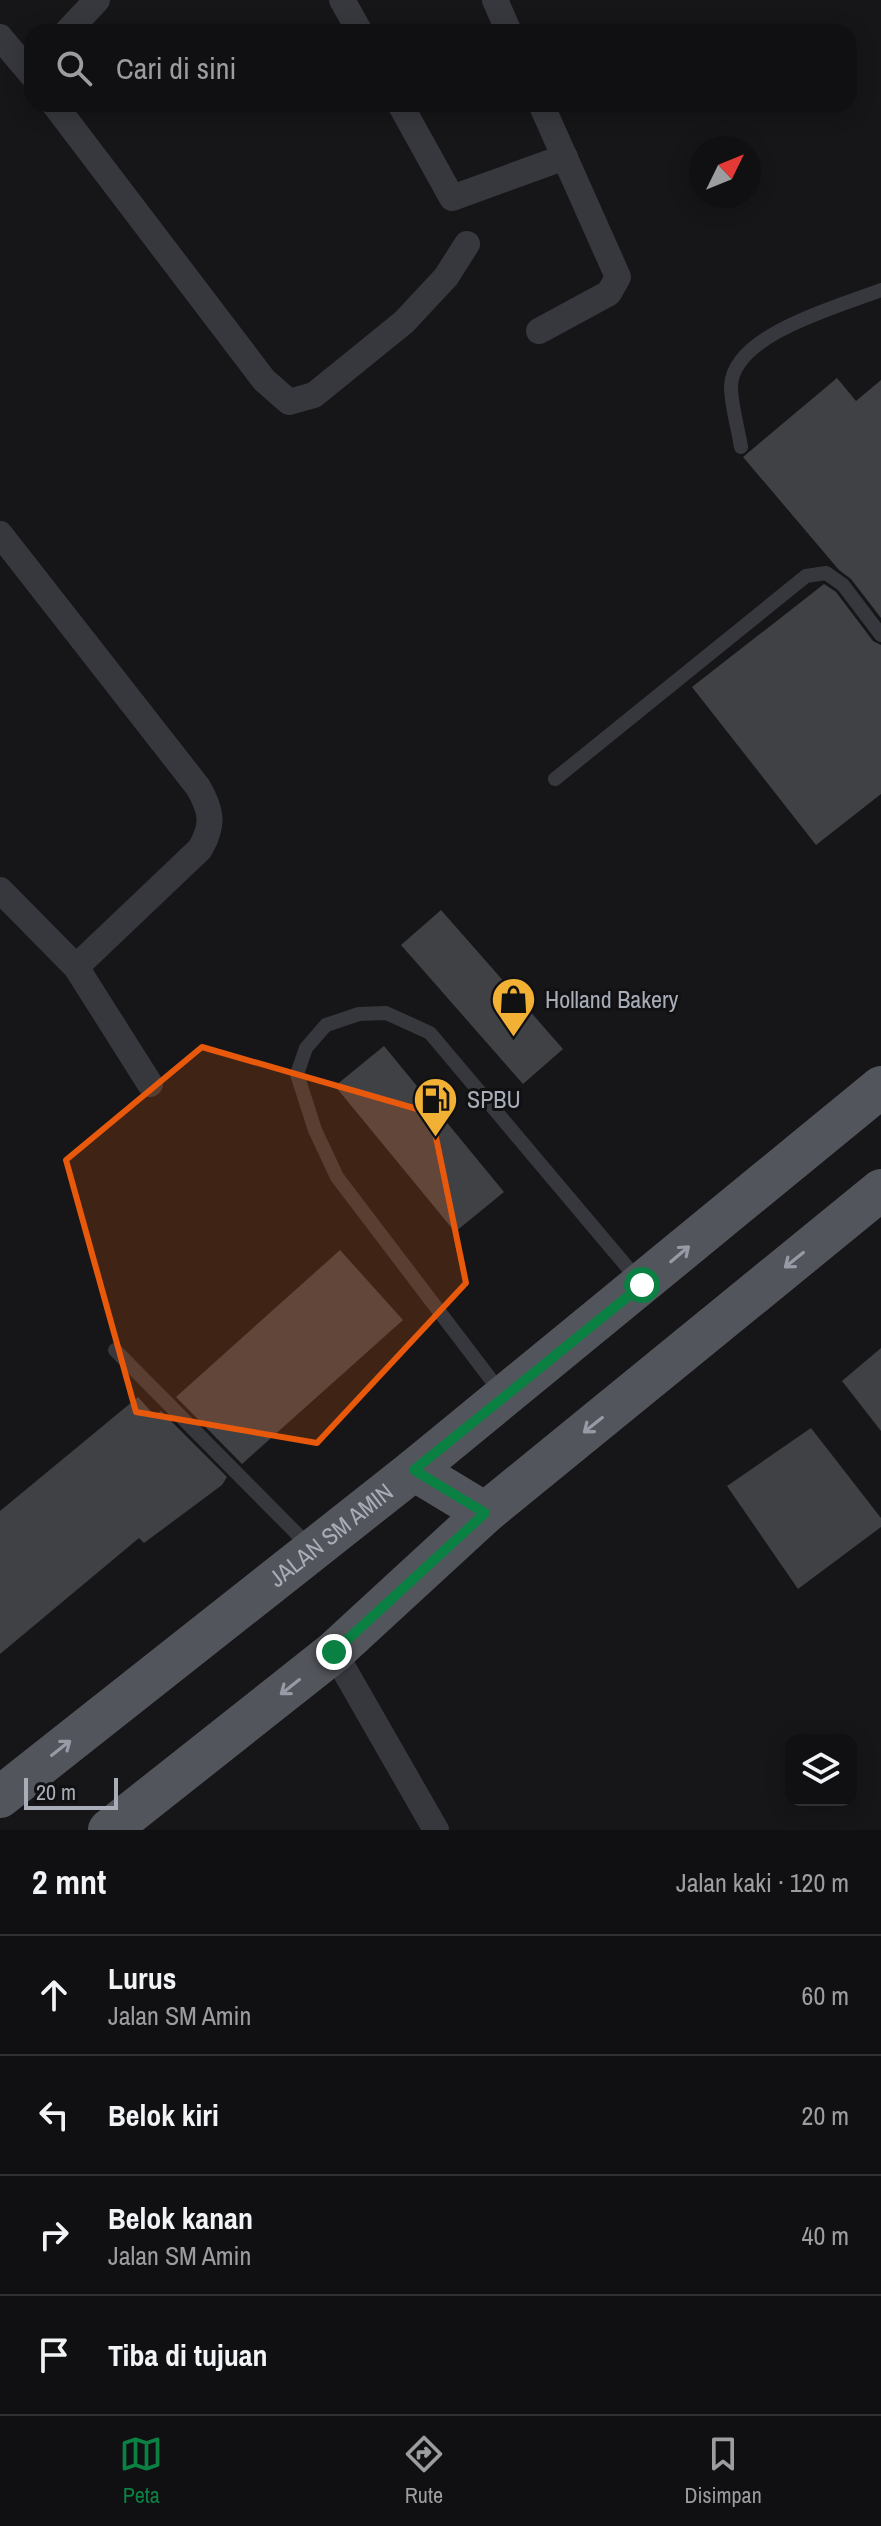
<!DOCTYPE html>
<html lang="id">
<meta charset="utf-8">
<style>
:root{--surface:#101012;--page:#19191b;--text:#f1f3f6;--muted:#9c9d9f;--line:#303032;--accent:#0b8043}
body{margin:0;font-family:"Archivo Narrow",sans-serif;background:var(--page);color:var(--text)}
.controls{position:absolute;right:24px;bottom:24px;display:grid;overflow:hidden;border-radius:16px;box-shadow:0 4px 20px #0003}
.controls button{width:72px;height:72px;display:grid;place-items:center;padding:0;border:0;border-bottom:2px solid var(--line);background:var(--surface);color:var(--text);font:40px sans-serif}
.compass{position:absolute;left:689px;top:136px;width:72px;height:72px;border-radius:50%;background:var(--surface);box-shadow:0 4px 20px #0003;rotate:47deg}
.scale{position:absolute;left:24px;bottom:20px;width:94px;box-sizing:border-box;padding-left:8px;border:4px solid #a8adb8;border-top:0;font-size:22px;line-height:28px;white-space:nowrap;color:#a8adb8;-webkit-text-stroke:6px #111113;paint-order:stroke}
.stop{position:absolute;width:24px;height:24px;margin:-18px;border:6px solid #0b8043;border-radius:50%;background:#fff}
.stop.end{background:#0b8043;border-color:#fff;box-shadow:0 2px 8px #0008}
.list{margin:0;padding:0;list-style:none}
h2{display:flex;justify-content:space-between;align-items:center;height:104px;margin:0;padding:0 32px;font-size:34px}
h2 small{font-size:26px;font-weight:400;color:var(--muted)}
.list li{display:grid;grid-template-columns:52px 1fr auto;gap:24px;align-items:center;box-sizing:border-box;height:120px;padding:0 32px;border-top:2px solid var(--line)}
.list b{display:block;font-size:30px;white-space:nowrap}
.list p{margin:0;font-size:26px;white-space:nowrap;color:var(--muted)}
.list em{font-size:26px;font-style:normal;color:var(--muted)}
.icon{flex:none;width:44px;height:44px;fill:none;stroke:currentColor;stroke-width:2;stroke-linecap:round;stroke-linejoin:round}
.map{position:relative;flex:none;width:881px;height:1830px;overflow:hidden}
.search{position:absolute;background:var(--surface);box-shadow:0 4px 20px #0003;left:24px;right:24px;top:24px;height:88px;display:flex;align-items:center;gap:20px;box-sizing:border-box;padding:0 28px;border-radius:24px;color:var(--muted);font-size:30px}
.sheet{height:584px;background:var(--surface)}
nav{display:flex;justify-content:space-around;align-items:center;box-sizing:border-box;height:112px;border-top:2px solid var(--line);background:var(--surface);font-size:22px;color:var(--muted)}
nav a{display:grid;justify-items:center;gap:4px}
nav .on{color:var(--accent)}
.map>svg:first-child{display:block}
.building{fill:#404145}
.lines{fill:none;stroke-linecap:round;stroke-linejoin:round}
.service{stroke:#37383d;stroke-width:14}
.minor{stroke:#37383d;stroke-width:26}
.primary{stroke:#53555c;stroke-width:42}
.oneway{stroke:#979ba6}
.route{stroke:#0b8043;stroke-width:10}
.marked{fill:#e8590c;fill-opacity:0.2;stroke:#e8590c;stroke-width:6;stroke-linejoin:round}
.labels{text-anchor:middle;stroke-width:6;stroke-linejoin:round;paint-order:stroke}
.poi-label{font-size:24px;fill:#a8adb8;stroke:#111113;text-anchor:start}
.street-label{font-size:24px;fill:#a8adb8;stroke:#111113}
</style>
<div class="map">
<svg width="881" height="1830" viewBox="0 0 881 1830">
<rect width="100%" height="100%" fill="#161618"/>
<g class="building">
<polygon points="837,378 856,401 881,380 881,618 851,579 839,570 743,457"/>
<polygon points="824,584 836,592 873,641 881,645 881,794 816,845 692,687"/>
<polygon points="441,910 563,1049 523,1084 401,945"/>
<polygon points="384,1046 504,1192 455,1232 335,1086"/>
<polygon points="340,1250 403,1320 242,1464 176,1397"/>
<polygon points="881,1348 881,1431 842,1381"/>
<polygon points="138,1397 155,1416 161,1411 227,1477 222,1485 144,1543 139,1538 0,1654 0,1511"/>
<polygon points="811,1428 881,1518 881,1527 798,1589 727,1486"/>
</g>
<g class="lines">
<g class="service">
<path d="M741,447C738,428 731,405 731,386C733,334 840,306 881,290"/>
<polyline points="555,779 806,576 826,573 843,585 881,635"/>
<polyline points="115,1350 309,1546"/>
<polyline points="502,1394 337,1177 315,1130 297,1074 306,1048 326,1025 359,1014 386,1013 430,1033 639,1281"/>
</g>
<g class="minor">
<polyline points="342,0 360,32"/>
<polyline points="495,0 509,32"/>
<polyline points="67,32 97,0"/>
<polyline points="0,37 32,75"/>
<polyline points="54,104 264,380 289,402 314,395 404,322 446,277 467,244"/>
<polyline points="400,104 452,198 565,157"/>
<polyline points="539,331 609,293 618,277 541,104"/>
<path d="M0,534L198,787C212,811 214,825 200,849L76,967"/>
<polyline points="0,890 76,967 150,1084"/>
<polyline points="334,1652 436,1830"/>
</g>
<g class="primary">
<polyline points="414,1470 485,1513"/>
<path id="s1" d="M0,1797L414,1470L881,1087"/>
<polyline points="109,1830 334,1652 485,1513 881,1190"/>
</g>
</g>
<defs><path id="oneway-shaft" d="M-6 0H5M1.5-3L5.5 0L1.5 3" fill="none" stroke-width="1.6" stroke-linecap="round" stroke-linejoin="round" transform="scale(2)"/></defs>
<g class="oneway">
<use href="#oneway-shaft" transform="translate(680 1254) rotate(-40)"/>
<use href="#oneway-shaft" transform="translate(794 1260) rotate(141)"/>
<use href="#oneway-shaft" transform="translate(593 1425) rotate(141)"/>
<use href="#oneway-shaft" transform="translate(290 1687) rotate(142)"/>
<use href="#oneway-shaft" transform="translate(61 1748) rotate(-38)"/>
</g>
<g class="lines">
<polyline class="route" points="334,1652 485,1513 414,1470 642,1285"/>
</g>
<path class="marked" d="M202,1047L431,1113L466,1283L317,1443L136,1412L66,1160Z"/>
<defs>
<symbol id="shop-pin" viewBox="-11 -11 22 30"><path d="M0 17L-7.5 6A9.5 9.5 0 1 1 7.5 6Z" fill="#f2b134" stroke="#111113"/><path d="M-5-2.5h2.3a2.7 3.5 0 0 1 5.4 0H5L5.5 6h-11ZM-1.5-2.5h3a1.5 2.3 0 0 0-3 0Z" fill="#111"/></symbol>
<symbol id="fuel-pin" viewBox="-11 -11 22 30"><path d="M0 17L-7.5 6A9.5 9.5 0 1 1 7.5 6Z" fill="#f2b134" stroke="#111113"/><path d="M-5.5-6h7V0h2V4h1.3V-2.5L3-4.5l.8-.8L6-3V5H2.5V1h-1V6h-7ZM-4.2-4.7v3.2H.2V-4.7Z" fill="#111"/></symbol>
</defs>
<g fill-rule="evenodd">
<use href="#shop-pin" x="488" y="974" width="51" height="69"/>
<use href="#fuel-pin" x="410" y="1074" width="51" height="69"/>
</g>
<g class="labels">
<g class="poi-label">
<text x="545" y="1008">Holland Bakery</text>
<text x="467" y="1108">SPBU</text>
</g>
<g class="street-label">
<text dy="8" stroke="none"><textPath href="#s1" startOffset="422">JALAN SM AMIN</textPath></text>
</g>
</g>
</svg>
<div class="controls">
<button><svg class="icon" aria-label="layers" viewBox="0 0 24 24"><path d="M12 4l9 5-9 5-9-5zM3 14l9 5 9-5"/></svg></button>
</div>
<svg class="compass" viewBox="-18 -18 36 36"><path d="M0-13l5 13h-10z" fill="#e53935"/><path d="M0 13l5-13h-10z" fill="#9c9d9f"/></svg>
<div class="scale">20 m</div>
<div class="stop" style="left:642px;top:1285px"></div>
<div class="stop end" style="left:334px;top:1652px"></div>
<div class="search"><svg class="icon" aria-label="search" viewBox="0 0 24 24"><circle cx="10" cy="10" r="6"/><path d="M15 15l6 6"/></svg>Cari di sini</div>
</div>
<section class="sheet">
<h2>2 mnt<small>Jalan kaki · 120 m</small></h2>
<ul class="list">
<li><svg class="icon" aria-label="ahead" viewBox="0 0 24 24"><path d="M12 20V5M6 11l6-6 6 6"/></svg><div><b>Lurus</b><p>Jalan SM Amin</p></div><em>60 m</em></li>
<li><svg class="icon" aria-label="left" viewBox="0 0 24 24"><path d="M17 20v-9H6M10 6l-5 5 5 5"/></svg><div><b>Belok kiri</b></div><em>20 m</em></li>
<li><svg class="icon" aria-label="right" viewBox="0 0 24 24"><path d="M7 20v-9h11M14 6l5 5-5 5"/></svg><div><b>Belok kanan</b><p>Jalan SM Amin</p></div><em>40 m</em></li>
<li><svg class="icon" aria-label="arrive" viewBox="0 0 24 24"><path d="M6 21V4h12l-3 4 3 4H6"/></svg><div><b>Tiba di tujuan</b></div></li>
</ul>
</section>
<nav>
<a class="on"><svg class="icon" aria-label="map" viewBox="0 0 24 24"><path d="M3 6l6-2 6 2 6-2v14l-6 2-6-2-6 2zM9 4v14M15 6v14"/></svg>Peta</a>
<a><svg class="icon" aria-label="directions" viewBox="0 0 24 24"><path d="M12 3l9 9-9 9-9-9zM9 14v-3h6M13 9l2 2-2 2"/></svg>Rute</a>
<a><svg class="icon" aria-label="saved" viewBox="0 0 24 24"><path d="M7 4h10v16l-5-4-5 4z"/></svg>Disimpan</a>
</nav>
